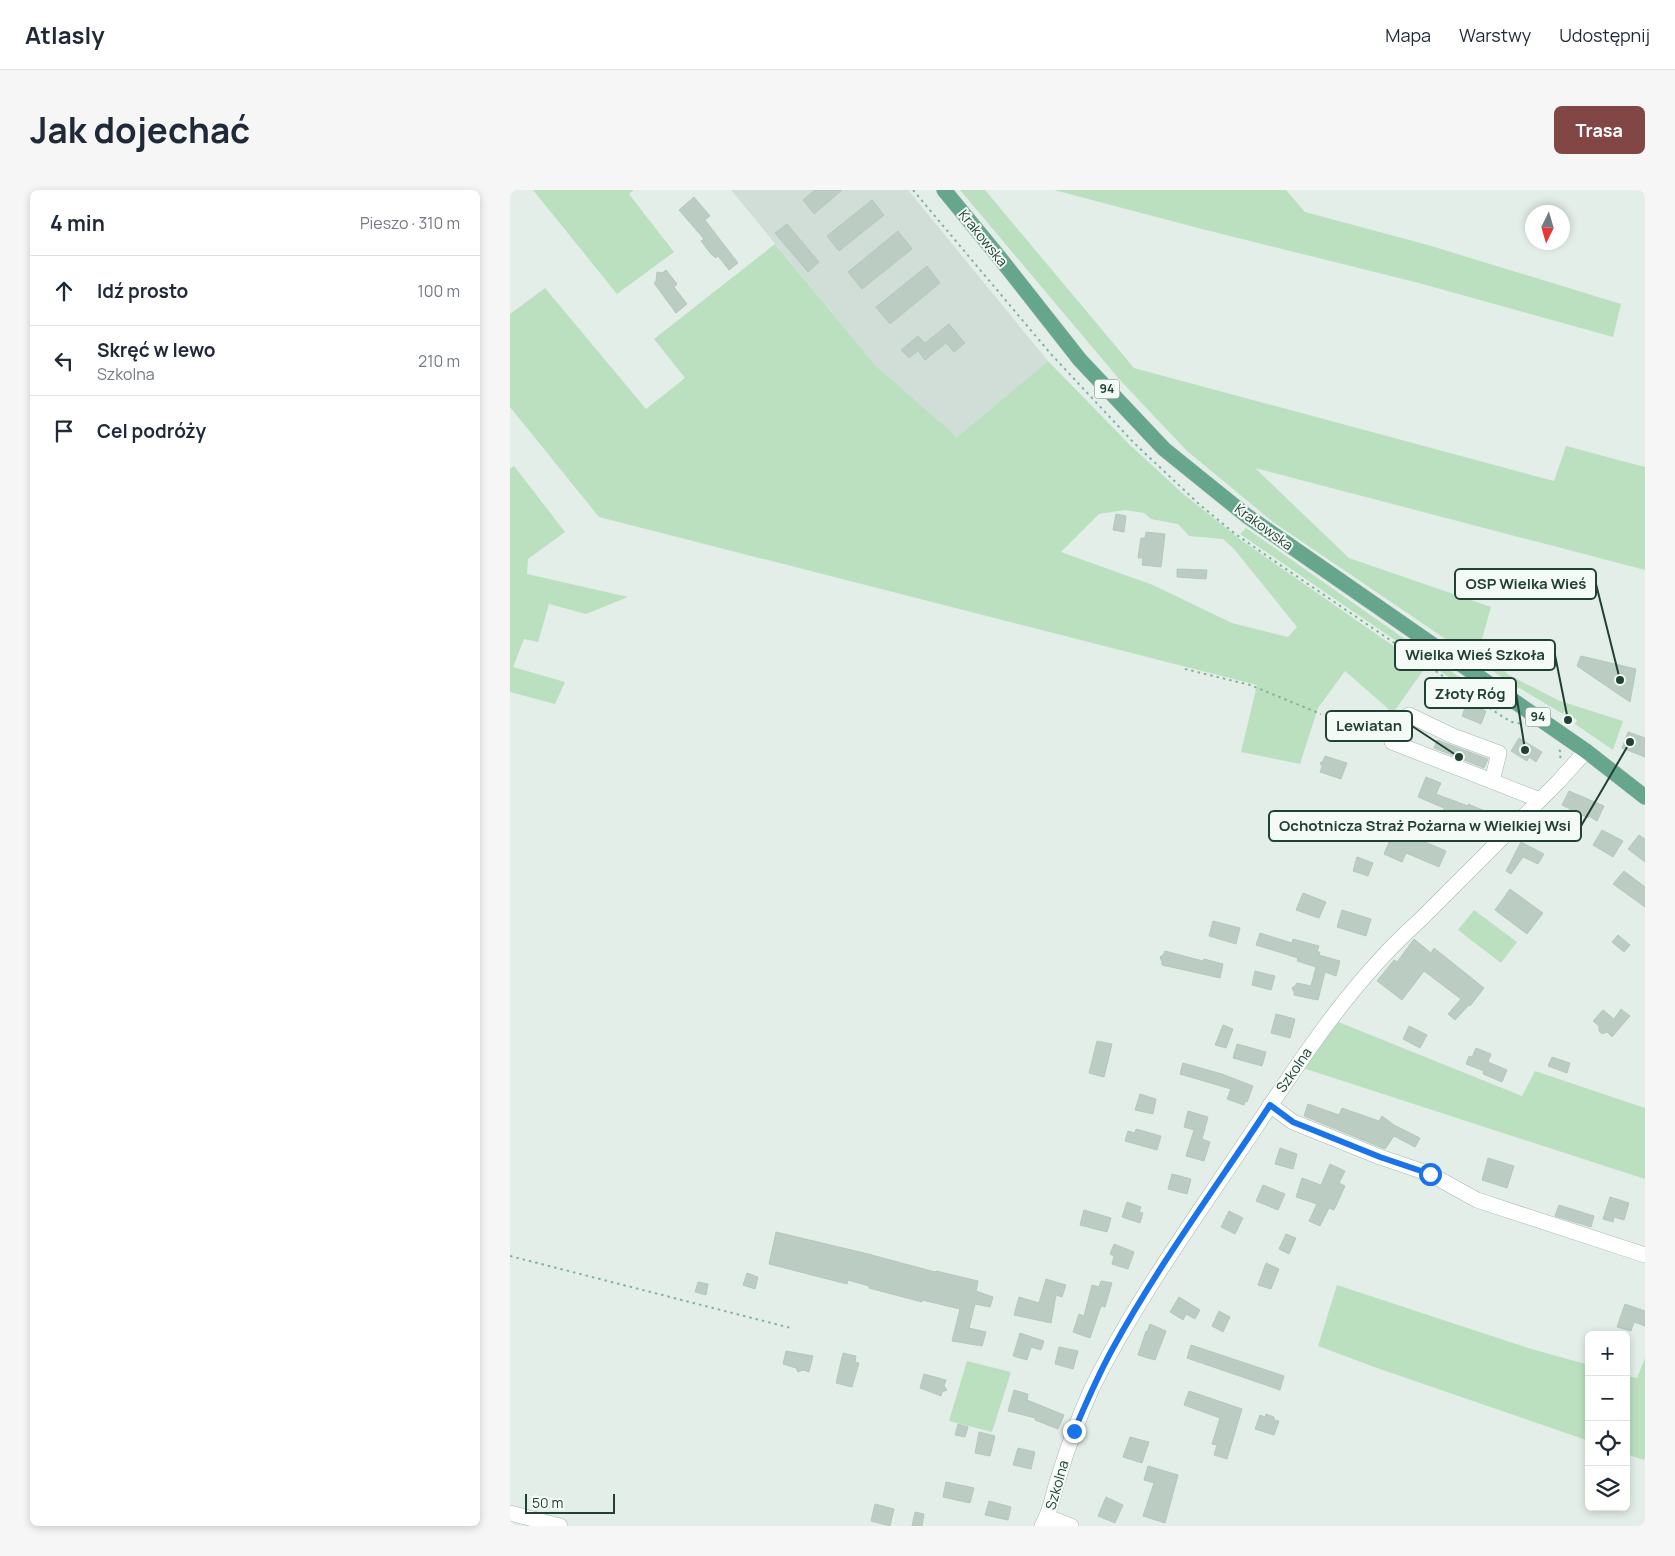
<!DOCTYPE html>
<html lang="pl">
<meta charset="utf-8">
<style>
:root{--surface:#fff;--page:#f6f6f7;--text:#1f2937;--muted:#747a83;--line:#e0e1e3;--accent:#824644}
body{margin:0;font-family:Manrope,sans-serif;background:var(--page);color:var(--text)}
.controls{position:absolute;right:15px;bottom:15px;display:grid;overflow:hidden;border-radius:8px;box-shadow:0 2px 8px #0003}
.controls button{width:45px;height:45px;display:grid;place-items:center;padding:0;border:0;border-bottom:1px solid var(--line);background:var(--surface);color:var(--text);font:25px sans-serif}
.compass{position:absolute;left:1015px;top:15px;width:45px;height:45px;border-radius:50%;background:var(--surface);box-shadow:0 2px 8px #0003;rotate:185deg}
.scale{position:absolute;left:15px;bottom:12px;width:90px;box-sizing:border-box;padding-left:5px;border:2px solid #214134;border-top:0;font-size:14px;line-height:18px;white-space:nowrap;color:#214134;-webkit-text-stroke:4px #f4faf6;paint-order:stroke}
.stop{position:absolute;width:15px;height:15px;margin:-11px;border:4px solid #1a73e8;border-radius:50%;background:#fff}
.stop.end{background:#1a73e8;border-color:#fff;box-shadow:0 1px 5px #0008}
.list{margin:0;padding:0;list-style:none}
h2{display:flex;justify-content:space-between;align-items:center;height:65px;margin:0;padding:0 20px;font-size:21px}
h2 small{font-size:16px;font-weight:400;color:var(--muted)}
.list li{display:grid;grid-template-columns:32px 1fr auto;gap:15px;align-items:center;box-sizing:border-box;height:70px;padding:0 20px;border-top:1px solid var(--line)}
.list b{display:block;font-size:19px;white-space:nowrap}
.list p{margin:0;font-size:16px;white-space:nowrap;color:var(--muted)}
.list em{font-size:16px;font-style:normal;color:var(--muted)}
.icon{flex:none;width:28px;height:28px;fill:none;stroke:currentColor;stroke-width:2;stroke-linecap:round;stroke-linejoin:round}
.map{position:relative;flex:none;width:1135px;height:1336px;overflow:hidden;border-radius:8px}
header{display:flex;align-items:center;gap:30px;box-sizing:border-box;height:70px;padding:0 25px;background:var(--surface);border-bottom:1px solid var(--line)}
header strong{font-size:24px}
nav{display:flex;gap:28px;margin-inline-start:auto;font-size:18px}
.intro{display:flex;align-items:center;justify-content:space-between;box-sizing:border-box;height:120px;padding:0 30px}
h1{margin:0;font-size:35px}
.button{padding:12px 22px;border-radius:8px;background:var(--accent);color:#fff;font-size:18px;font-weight:700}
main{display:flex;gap:30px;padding:0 30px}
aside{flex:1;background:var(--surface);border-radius:8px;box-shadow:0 2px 8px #0003}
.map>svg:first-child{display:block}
.built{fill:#d1ded7}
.green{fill:#bbe0c0;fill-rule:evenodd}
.building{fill:#bbccc3;stroke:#b5c8be}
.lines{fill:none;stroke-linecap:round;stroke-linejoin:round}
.minor-casing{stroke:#a5b7ae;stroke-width:16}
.major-casing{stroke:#c1cac6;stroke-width:16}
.path{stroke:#82b39e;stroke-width:2;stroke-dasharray:2.5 4;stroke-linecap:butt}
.minor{stroke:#fff;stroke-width:15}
.major{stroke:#65a68d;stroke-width:15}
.route{stroke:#1a73e8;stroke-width:6}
.labels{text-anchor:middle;stroke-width:4;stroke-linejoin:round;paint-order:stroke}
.shield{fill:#f4faf6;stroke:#60786e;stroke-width:1}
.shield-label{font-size:12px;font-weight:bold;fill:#214134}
.street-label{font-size:14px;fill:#214134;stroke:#f4faf6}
.leader{fill:none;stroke:#214134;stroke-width:2}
.callout-dot{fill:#214134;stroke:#f4faf6;stroke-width:2}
.callout{fill:#f4faf6;stroke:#214134;stroke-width:2}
.callout-label{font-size:15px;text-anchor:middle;font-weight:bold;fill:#214134}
</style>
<header>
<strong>Atlasly</strong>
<nav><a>Mapa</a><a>Warstwy</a><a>Udostępnij</a></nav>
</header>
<div class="intro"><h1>Jak dojechać</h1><a class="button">Trasa</a></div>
<main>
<aside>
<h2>4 min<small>Pieszo · 310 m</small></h2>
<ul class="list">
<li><svg class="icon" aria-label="ahead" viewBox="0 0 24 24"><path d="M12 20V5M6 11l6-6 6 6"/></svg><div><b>Idź prosto</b></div><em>100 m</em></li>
<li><svg class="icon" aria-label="left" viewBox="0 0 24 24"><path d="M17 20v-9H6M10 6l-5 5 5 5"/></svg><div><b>Skręć w lewo</b><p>Szkolna</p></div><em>210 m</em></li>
<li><svg class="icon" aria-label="arrive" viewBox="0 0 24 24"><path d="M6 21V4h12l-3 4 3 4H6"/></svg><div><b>Cel podróży</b></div></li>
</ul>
</aside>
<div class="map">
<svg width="1135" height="1336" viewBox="0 0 1135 1336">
<rect width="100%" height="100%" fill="#e3eee8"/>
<polygon class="built" points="221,0 398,0 538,171 446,248 442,242 366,176"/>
<g class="green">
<polygon points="23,0 124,0 119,4 164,62 107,104"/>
<polygon points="450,0 475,0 624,178 1044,291 1056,256 1135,277 1135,380 745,278 839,368 981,417 969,460 999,485 1050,511 1113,531 1103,560 1065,534 1067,530 1054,521 1053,524 996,490 763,332 677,261 609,189"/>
<polygon points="544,0 776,0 795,22 918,55 1111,114 1103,147 905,92 692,39"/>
<path d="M265,54L366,176L442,242L446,248L538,171L621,256L671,302L731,350L915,478L883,523L835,481L808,518L790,574L731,562L747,495L89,327L0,217V124L35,98L136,219L175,188L144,149ZM615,320L634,323L641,329L668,334L679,346L713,349L724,359L787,437L778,447L722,433L643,395L551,362L589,324Z"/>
<polygon points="4,276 55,342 18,369 17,384 118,407 76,424 39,414 28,452 14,449 3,477 55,492 45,514 0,502 0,279"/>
<polygon points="736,338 992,517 987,520 730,344"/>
<polygon points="964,720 1007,752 991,773 948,740"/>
<polygon points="826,831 1012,906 1025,881 1135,918 1135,989 793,878"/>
<polygon points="827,1095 1018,1158 1079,1175 1079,1251 867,1178 808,1156"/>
<polygon points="1135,1168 1135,1266 1134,1270 1116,1264 1116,1186 1127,1188"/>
<polygon points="457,1171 501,1182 482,1242 439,1231"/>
</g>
<g class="building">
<polygon points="305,0 332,0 304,24 293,10"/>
<polygon points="184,7 200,26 195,30 228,73 219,80 208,66 206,68 201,64 191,51 194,49 169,20"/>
<polygon points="362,10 374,25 329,61 317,46"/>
<polygon points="277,34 309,72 298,82 265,43"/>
<polygon points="388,41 402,59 352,99 338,82"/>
<polygon points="417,76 430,93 380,134 366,117"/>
<polygon points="156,80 167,94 164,97 177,114 166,123 144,93 146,91 147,82 152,83"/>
<polygon points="439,134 455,153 444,162 436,153 415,170 408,161 399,168 391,160 408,146 415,153"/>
<polygon points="606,324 616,326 614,342 603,340"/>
<polygon points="636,342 655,344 651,377 632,375 633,368 628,368 631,348 635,348"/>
<polygon points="667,379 697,380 696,389 667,387"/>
<polygon points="1071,466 1126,479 1120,512 1067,476"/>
<polygon points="957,513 976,521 971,534 952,526"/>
<polygon points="1118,542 1135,548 1135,567 1112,558"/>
<polygon points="1009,548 1032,562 1026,572 1019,567 1017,571 1001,561"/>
<polygon points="927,550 978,569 974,578 924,558"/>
<polygon points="815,566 837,573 831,589 810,582 812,577 810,573 813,571"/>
<polygon points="916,587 931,593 926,604 958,616 958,614 977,622 974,628 978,630 975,639 933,622 934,618 908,607"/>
<polygon points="1059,601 1094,616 1087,631 1079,626 1078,628 1052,615"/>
<polygon points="886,636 915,648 913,651 936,661 929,677 896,663 892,672 874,664"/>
<polygon points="1092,640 1113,651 1103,667 1083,655"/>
<polygon points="1129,645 1135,649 1135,672 1118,659"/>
<polygon points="1011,652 1034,664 1028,674 1013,667 1001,684 996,681"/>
<polygon points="847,667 863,673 858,686 843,681"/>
<polygon points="1114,681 1135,697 1135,717 1103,694"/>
<polygon points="1000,699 1033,723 1017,744 985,720"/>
<polygon points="793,703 816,712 809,728 786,720"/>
<polygon points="832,720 861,729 856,746 827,737"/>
<polygon points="703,731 730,738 726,754 699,746"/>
<polygon points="750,743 782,753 783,749 809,756 807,762 810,762 809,765 830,771 826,786 815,782 808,810 784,805 784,802 782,798 786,795 787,793 801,796 806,777 787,771 788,768 746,755"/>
<polygon points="1108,745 1120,755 1114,762 1102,752"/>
<polygon points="904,749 921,763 924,758 974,798 960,816 959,815 945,830 938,824 951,809 914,781 892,810 867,791 884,770 887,772"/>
<polygon points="655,761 693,771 694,769 713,774 710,788 652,775 652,772 650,767 654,764"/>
<polygon points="745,781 765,786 761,800 742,795"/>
<polygon points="1111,819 1120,826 1102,847 1097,842 1092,844 1089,841 1089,836 1083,831 1093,820 1104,829"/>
<polygon points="766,824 785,829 780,848 761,843"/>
<polygon points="713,835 723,839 716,858 705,855"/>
<polygon points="899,836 917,845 910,858 893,849"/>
<polygon points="587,851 602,854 594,887 579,883"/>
<polygon points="727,854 756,862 752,876 723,868"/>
<polygon points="966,858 981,864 978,872 997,880 992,892 973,884 974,881 956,874 959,866 962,867"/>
<polygon points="1042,867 1060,873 1057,883 1038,876"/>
<polygon points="673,873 712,884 743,896 737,912 735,911 734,915 717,909 721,899 670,884"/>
<polygon points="630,904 646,909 643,924 625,920"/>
<polygon points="798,914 829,925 832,918 869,931 872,926 884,935 910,948 905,957 884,946 875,959 794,926"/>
<polygon points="678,921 698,927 692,949 700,952 694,971 676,966 684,940 674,937"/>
<polygon points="626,939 651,946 647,960 615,951 618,941 625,943"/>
<polygon points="770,958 787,964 783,979 765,974"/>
<polygon points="978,968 1004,976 997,998 972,990"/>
<polygon points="820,974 835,981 829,993 835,996 824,1020 819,1018 810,1036 799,1031 807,1014 786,1007 792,988 811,995"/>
<polygon points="662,984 681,989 677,1004 658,999"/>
<polygon points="753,995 775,1004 768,1020 746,1011"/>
<polygon points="1100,1007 1119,1013 1114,1030 1104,1027 1103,1032 1093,1029"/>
<polygon points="617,1012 631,1017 629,1022 633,1023 630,1033 612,1027"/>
<polygon points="1049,1015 1084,1026 1081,1037 1045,1026"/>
<polygon points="574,1020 601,1028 597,1042 570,1035"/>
<polygon points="719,1021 733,1028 725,1044 711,1037"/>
<polygon points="266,1042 358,1064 425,1082 426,1081 468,1091 466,1101 483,1107 480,1117 465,1114 459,1138 476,1142 472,1156 442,1151 450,1119 412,1110 412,1112 359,1098 359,1096 338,1090 337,1094 259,1074"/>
<polygon points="776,1044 786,1048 779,1064 769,1059"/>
<polygon points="604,1054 624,1062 618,1079 602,1074 604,1066 600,1064"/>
<polygon points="756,1073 769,1079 761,1099 748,1095"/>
<polygon points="237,1083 248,1087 245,1099 233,1095"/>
<polygon points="536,1089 556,1095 552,1107 546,1105 541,1133 504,1125 509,1107 529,1113"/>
<polygon points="591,1091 602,1093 595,1117 591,1116 580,1148 563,1142 569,1124 574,1126 582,1095 589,1097"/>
<polygon points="188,1092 198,1094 196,1105 185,1102"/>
<polygon points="669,1107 690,1120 685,1129 676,1124 673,1130 660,1122"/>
<polygon points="1115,1114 1135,1121 1135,1136 1124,1132 1121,1141 1107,1137"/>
<polygon points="709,1121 720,1127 713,1142 702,1136"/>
<polygon points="640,1134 656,1141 645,1170 628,1165 636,1141 637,1142"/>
<polygon points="510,1143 534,1151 531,1160 521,1157 517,1170 503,1166"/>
<polygon points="681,1155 774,1186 770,1200 677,1168"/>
<polygon points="549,1157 568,1161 563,1179 545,1174"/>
<polygon points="276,1161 303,1166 299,1182 293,1180 288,1182 286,1178 273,1174"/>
<polygon points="333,1163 346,1166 345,1172 349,1173 342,1197 326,1193"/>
<polygon points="414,1184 436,1190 434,1196 437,1200 432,1202 431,1206 410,1198"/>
<polygon points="504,1200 518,1204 517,1210 554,1225 548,1239 525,1230 525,1228 498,1221"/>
<polygon points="679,1201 732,1219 717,1269 704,1265 707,1255 702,1254 710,1228 674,1215"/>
<polygon points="756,1224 764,1227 764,1230 769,1231 764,1245 745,1239 750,1225 755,1227"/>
<polygon points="448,1234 458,1237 455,1247 445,1245"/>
<polygon points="469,1242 485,1246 480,1266 465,1263"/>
<polygon points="620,1247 639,1252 632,1273 613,1267"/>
<polygon points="508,1258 525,1262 521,1279 503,1275"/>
<polygon points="638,1276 668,1285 655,1333 633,1326 644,1293 634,1290"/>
<polygon points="436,1292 464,1298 460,1313 433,1307"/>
<polygon points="596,1307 613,1315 605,1333 588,1326"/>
<polygon points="479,1311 501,1317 498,1330 475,1325"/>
<polygon points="365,1314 384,1319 380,1336 361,1331"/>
<polygon points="405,1322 414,1324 412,1336 402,1336"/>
</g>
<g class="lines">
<defs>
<g id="minor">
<polyline points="899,525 943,546 989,563 982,591"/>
<polyline points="882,552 1030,610"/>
<polyline points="760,915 783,932 870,967 920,984 967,1010 1135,1065"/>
<polyline points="0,1323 50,1336"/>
<polyline points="538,1335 538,1327 561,1336"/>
<path d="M532,1336C541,1321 543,1303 549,1286C558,1256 569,1227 582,1198C622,1117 675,1043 725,968C782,884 834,798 910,730L1048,592L1076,561"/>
</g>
<polyline id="major" points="434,0 489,67 570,170 654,259 737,326 1076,561 1135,607"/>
</defs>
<use href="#minor" class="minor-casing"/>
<use href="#major" class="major-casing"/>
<g class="path">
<polyline points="403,0 540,163 624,253 689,314 724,343 773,377 993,527 1002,532 1013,534"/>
<polyline points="675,479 740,495 811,524"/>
<polyline points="1049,560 1051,562 1050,570"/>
<polyline points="0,1066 281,1138"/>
</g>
<use href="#minor" class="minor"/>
<use href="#major" class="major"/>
</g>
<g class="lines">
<path class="route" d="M564,1241C576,1213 588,1185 603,1158C649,1074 707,996 760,915L783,932L870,967L920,984"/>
</g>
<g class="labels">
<g class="shield">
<rect x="584.5" y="189.5" width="25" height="19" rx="4"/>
<rect x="1015.5" y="517.5" width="25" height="19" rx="4"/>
</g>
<g class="shield-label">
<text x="597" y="203">94</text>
<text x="1028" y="531">94</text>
</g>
<g class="street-label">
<text transform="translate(473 48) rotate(51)" y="5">Krakowska</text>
<text transform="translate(754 337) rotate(36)" y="5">Krakowska</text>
<text transform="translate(784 880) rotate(-55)" y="5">Szkolna</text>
<text transform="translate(547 1295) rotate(-74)" y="5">Szkolna</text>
</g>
</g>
<path class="leader" d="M1110 490L1086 394M1058 530L1045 465M1015 560L1006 503M949 567L902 536M1120 552L1071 636"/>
<g class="callout-dot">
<circle cx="1110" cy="490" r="5"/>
<circle cx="1058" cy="530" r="5"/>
<circle cx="1015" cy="560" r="5"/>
<circle cx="949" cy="567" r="5"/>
<circle cx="1120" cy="552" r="5"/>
</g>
<g class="callout">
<rect x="945" y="379" width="141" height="30" rx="5"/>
<rect x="885" y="450" width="160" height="30" rx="5"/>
<rect x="915" y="488" width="91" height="30" rx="5"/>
<rect x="816" y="521" width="86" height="30" rx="5"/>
<rect x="759" y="621" width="312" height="30" rx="5"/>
</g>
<g class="callout-label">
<text x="1016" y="399">OSP Wielka Wieś</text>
<text x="965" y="470">Wielka Wieś Szkoła</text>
<text x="960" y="509">Złoty Róg</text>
<text x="859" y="541">Lewiatan</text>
<text x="915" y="641">Ochotnicza Straż Pożarna w Wielkiej Wsi</text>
</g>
</svg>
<div class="controls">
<button>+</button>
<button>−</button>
<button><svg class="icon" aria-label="locate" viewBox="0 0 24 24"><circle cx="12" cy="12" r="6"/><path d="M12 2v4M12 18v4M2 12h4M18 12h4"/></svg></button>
<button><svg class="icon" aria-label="layers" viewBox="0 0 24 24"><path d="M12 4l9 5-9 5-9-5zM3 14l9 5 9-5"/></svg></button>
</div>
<svg class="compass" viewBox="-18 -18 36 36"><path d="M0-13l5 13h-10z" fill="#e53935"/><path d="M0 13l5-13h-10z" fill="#747a83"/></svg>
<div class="scale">50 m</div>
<div class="stop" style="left:920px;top:984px"></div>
<div class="stop end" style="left:564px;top:1241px"></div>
</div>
</main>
